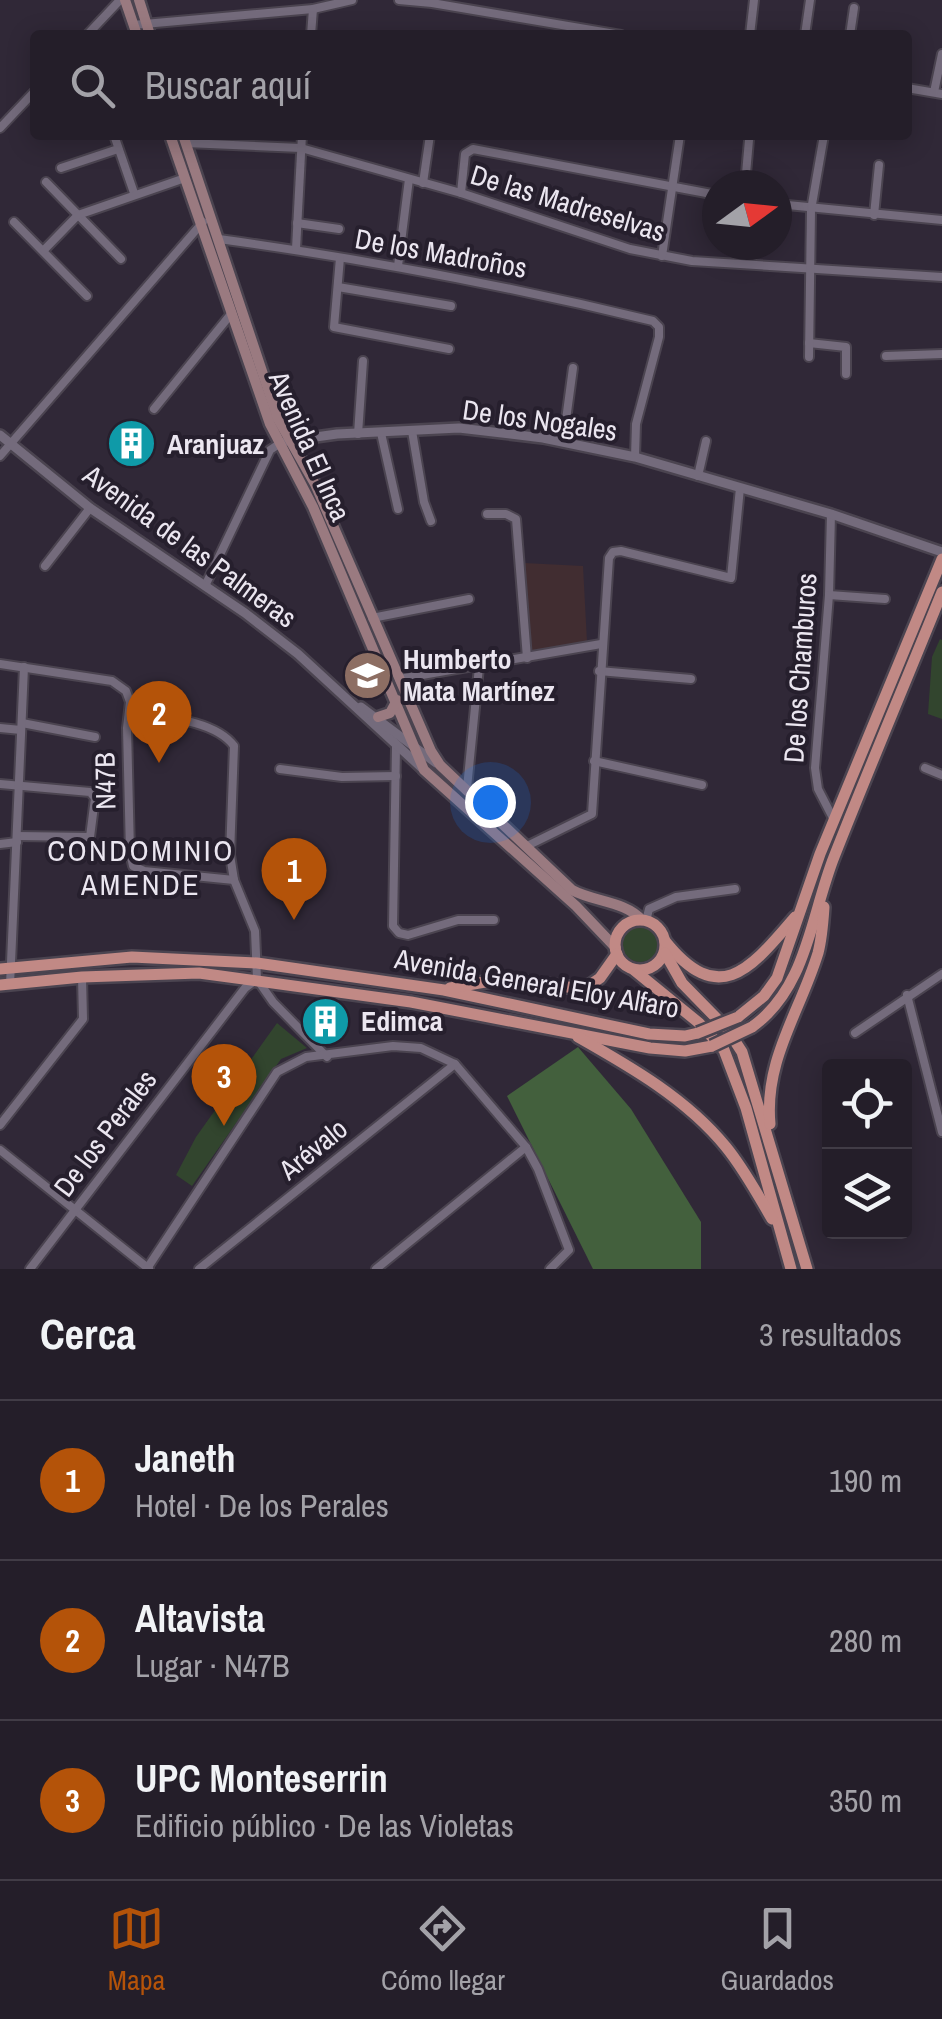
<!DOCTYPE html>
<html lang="es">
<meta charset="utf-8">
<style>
:root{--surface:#241e29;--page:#302b35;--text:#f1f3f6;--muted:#a3a2a8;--line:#413c46;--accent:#b45309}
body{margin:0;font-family:"Archivo Narrow",sans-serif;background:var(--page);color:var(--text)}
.controls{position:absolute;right:30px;bottom:30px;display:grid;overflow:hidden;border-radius:10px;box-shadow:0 5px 25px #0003}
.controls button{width:90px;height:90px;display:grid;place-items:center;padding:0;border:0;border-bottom:2px solid var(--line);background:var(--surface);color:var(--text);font:50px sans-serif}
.compass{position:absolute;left:702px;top:170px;width:90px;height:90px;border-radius:50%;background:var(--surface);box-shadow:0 5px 25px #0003;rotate:75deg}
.you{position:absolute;left:490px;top:802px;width:35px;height:35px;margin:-25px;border:8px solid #fff;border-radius:50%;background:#1a73e8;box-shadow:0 0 0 15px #1a73e833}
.badge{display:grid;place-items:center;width:65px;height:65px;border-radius:50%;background:var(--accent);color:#fff;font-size:32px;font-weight:700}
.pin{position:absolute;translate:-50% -82px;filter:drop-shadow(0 2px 5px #0008)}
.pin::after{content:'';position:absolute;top:52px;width:35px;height:30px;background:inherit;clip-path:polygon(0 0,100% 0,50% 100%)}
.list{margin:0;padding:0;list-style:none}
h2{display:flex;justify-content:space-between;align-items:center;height:130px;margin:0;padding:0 40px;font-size:42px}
h2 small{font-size:32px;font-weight:400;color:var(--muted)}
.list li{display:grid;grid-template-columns:65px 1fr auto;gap:30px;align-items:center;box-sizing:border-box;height:160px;padding:0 40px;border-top:2px solid var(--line)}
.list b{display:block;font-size:38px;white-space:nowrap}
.list p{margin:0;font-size:32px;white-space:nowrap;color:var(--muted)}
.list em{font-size:32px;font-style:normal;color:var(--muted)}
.icon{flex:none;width:55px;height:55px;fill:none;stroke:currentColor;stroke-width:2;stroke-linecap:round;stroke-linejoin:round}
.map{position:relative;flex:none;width:942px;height:1269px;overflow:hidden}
.search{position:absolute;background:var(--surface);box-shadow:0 5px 25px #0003;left:30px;right:30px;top:30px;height:110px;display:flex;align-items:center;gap:25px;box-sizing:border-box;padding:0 35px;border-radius:10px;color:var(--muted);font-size:38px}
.sheet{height:610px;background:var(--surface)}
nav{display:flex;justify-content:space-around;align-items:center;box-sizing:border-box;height:140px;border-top:2px solid var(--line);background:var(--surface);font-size:28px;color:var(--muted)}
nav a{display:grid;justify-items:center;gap:5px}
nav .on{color:var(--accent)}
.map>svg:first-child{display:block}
.industrial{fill:#412d31}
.green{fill:#32452e}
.forest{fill:#43603d}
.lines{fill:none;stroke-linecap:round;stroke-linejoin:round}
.minor-casing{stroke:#4b4450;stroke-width:12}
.tertiary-casing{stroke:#4b4450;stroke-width:14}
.secondary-casing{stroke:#4b4450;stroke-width:15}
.primary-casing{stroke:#4b4450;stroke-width:16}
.minor{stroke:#746b7c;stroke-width:8}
.tertiary{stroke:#746b7c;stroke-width:9}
.secondary{stroke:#9a7a80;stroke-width:10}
.primary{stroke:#c18985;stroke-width:11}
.primary-bridge-casing{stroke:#4b4450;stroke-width:16;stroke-linecap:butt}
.primary-bridge{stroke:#c18985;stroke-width:11}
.labels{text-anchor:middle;stroke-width:8;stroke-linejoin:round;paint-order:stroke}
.street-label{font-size:28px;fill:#ebe6f0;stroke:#261f2d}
.poi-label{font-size:28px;font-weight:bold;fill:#ebe6f0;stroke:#261f2d;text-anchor:start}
.neighbourhood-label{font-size:30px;letter-spacing:2.5px;fill:#ebe6f0;stroke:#261f2d}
</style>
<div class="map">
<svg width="942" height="1269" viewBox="0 0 942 1269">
<rect width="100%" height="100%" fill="#302837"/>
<polygon class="industrial" points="524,563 583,566 587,642 532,653"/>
<g class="green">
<polygon points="940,639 942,640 942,719 928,714 932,657"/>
<circle cx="640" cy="944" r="18"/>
<polygon points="277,1023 307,1048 281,1059 192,1186 176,1175 196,1137"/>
</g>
<polygon class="forest" points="578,1047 631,1109 701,1222 701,1269 593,1269 507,1096"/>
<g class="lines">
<defs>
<g id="minor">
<polyline points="399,0 432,3 621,35"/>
<polyline points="133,25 313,9 352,0"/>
<polyline points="87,35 120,0"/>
<polyline points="311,35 313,9"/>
<polyline points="750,35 754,0"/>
<polyline points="805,35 810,0"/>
<polyline points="850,35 854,8"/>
<polyline points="907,88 942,94"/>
<polyline points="934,92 942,54"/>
<polyline points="0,128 35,91"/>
<polyline points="114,135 134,193"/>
<polyline points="186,143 301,148 461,193 630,249 692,261 942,277"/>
<polyline points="61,168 118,149"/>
<polyline points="46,182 121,259"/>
<polyline points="423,183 430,135"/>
<polyline points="745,185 749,140"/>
<polyline points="461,193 465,154 473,149 717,195"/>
<polyline points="777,204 942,220"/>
<polyline points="874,215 879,165"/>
<polyline points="14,222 87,296"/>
<polyline points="297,223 339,229"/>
<path d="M219,239C365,259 509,286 653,321L659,327V337L636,424L635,457"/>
<polyline points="296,249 302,135"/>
<polyline points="44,250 78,215 185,178"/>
<polyline points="662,256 680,135"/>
<polyline points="340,258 334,327 449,349"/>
<polyline points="398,266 409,179"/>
<polyline points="338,287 451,306"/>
<polyline points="809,343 846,347 846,374"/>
<polyline points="886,356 942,354"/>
<polyline points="809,357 811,210 824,135"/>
<polyline points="154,409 231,314"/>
<polyline points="412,431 424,502 431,521"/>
<polyline points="381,433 398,509"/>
<polyline points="358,434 363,361"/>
<polyline points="563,442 573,368"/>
<polyline points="0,456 203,222"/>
<polyline points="698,476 706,441"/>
<polyline points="487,514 506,514 516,519 527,658"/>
<polyline points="831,514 829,595 815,768 818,789 834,820"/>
<polyline points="45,566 90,508"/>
<polyline points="205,586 270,450 279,444"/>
<polyline points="829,595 885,599"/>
<polyline points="372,618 469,599"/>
<polyline points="0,664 112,681 126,691 130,702 127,728 130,852 133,866 144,871 234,880"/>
<polyline points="599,671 691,679"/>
<polyline points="399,679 601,644"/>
<path d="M129,712C160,717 214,719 234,746L230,855L234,880L255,931L257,979"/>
<polyline points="22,723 95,737"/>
<polyline points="0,728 21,730"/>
<polyline points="396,747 393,926 399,933 408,935 458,920 494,920"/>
<polyline points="594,761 702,785"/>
<polyline points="925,768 942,775"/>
<polyline points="280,769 342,777 396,776"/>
<polyline points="0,784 90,792 95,798 90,837 17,836"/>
<polyline points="467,788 479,667"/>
<polyline points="0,844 17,842"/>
<polyline points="527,846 592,814 609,558 613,552 621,551 731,578 740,488"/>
<polyline points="646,921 649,909 676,897 735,889"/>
<polyline points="257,979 273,1002 327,1057"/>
<polyline points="10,985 24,667"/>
<polyline points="907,995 942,1132"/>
<polyline points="855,1033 942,974"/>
<polyline points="0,1125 83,1019 82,977"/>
<polyline points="0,1150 149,1269"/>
<polyline points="148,1267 277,1072 306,1057 393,1046 421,1048 455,1064 526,1147 538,1169 569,1250 550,1269"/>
<polyline points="30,1269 245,988 253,982"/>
<polyline points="199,1269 455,1064"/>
<polyline points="376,1269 526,1147"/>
</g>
<g id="tertiary">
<polyline points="0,435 90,508 245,613 298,654 424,770"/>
<polyline points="287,441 337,434 459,428 543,438 635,457 831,514 942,552"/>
<polyline points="361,707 436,763"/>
</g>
<g id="secondary">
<polyline points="125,0 137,35"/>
<polyline points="139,0 150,35"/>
<polyline points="170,135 270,424 313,507 424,770 576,906 616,948"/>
<path d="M183,135L278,419L315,484L431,751L440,765L572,890C594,902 625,901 642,920"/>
<polyline points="378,717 390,713 397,700"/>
</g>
<g id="primary">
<circle cx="640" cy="945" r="25"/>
<path d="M665,941C720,1010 752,967 795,917"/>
<polyline points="665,953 682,983 727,1029 742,1052 807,1269"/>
<polyline points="0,969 132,957 257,963 444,990 649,1034 685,1036 698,1033"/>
<polyline points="634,970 699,1023 724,1050 746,1108 791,1269"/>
<polyline points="0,985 82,977 199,973 411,1002 650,1048 685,1051 712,1046"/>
<polyline points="450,988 503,979 584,989 600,978 617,954"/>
<polyline points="738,1017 764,996 777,978 820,854 942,559"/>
<path d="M752,1027C807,988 811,915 834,857C869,768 906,681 942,592"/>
<path d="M578,1037C631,1067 687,1099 726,1147C744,1169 758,1195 772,1219"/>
<path d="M770,1124C764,1060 800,1012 818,953C822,938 823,922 824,907"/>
</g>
</defs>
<use href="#minor" class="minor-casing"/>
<use href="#tertiary" class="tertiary-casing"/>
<use href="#secondary" class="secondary-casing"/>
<use href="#primary" class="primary-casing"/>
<use href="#minor" class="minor"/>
<use href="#tertiary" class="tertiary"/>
<use href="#secondary" class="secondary"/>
<use href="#primary" class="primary"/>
<defs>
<g id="primary-bridge">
<polyline points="698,1033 738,1017"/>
<polyline points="712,1046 752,1027"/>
</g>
</defs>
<use href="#primary-bridge" class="primary-bridge-casing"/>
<use href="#primary-bridge" class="primary-bridge"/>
</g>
<defs>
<symbol id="building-disc" viewBox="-11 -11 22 22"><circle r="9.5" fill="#0f9aa8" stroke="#261f2d"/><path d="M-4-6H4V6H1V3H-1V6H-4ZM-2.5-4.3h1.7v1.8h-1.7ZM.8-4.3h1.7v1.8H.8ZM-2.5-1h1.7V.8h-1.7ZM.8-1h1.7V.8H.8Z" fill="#fff"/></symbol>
<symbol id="school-disc" viewBox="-11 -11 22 22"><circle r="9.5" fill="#8d6e63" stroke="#261f2d"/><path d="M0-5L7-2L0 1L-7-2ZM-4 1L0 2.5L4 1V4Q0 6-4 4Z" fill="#fff"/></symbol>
</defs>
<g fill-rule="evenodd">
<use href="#building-disc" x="104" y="416" width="55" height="55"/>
<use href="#school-disc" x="340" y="648" width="55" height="55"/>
<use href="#building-disc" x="298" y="994" width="55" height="55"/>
</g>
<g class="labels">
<g class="street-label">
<text transform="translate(568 203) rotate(17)" y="10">De las Madreselvas</text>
<text transform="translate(441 253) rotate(10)" y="10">De los Madroños</text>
<text transform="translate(540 420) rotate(8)" y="10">De los Nogales</text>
<text transform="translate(310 446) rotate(66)" y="10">Avenida El Inca</text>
<text transform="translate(190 546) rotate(36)" y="10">Avenida de las Palmeras</text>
<text transform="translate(800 668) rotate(-86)" y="10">De los Chamburos</text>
<text transform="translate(105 781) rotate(-91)" y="10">N47B</text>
<text transform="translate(537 983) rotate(10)" y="10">Avenida General Eloy Alfaro</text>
<text transform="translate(105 1133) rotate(-53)" y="10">De los Perales</text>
<text transform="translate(313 1149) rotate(-39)" y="10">Arévalo</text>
</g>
<g class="poi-label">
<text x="167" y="454">Aranjuaz</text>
<text x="403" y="669">Humberto<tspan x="403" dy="32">Mata Martínez</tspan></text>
<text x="361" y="1031">Edimca</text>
</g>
<g class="neighbourhood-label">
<text x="141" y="861">CONDOMINIO<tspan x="141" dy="34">AMENDE</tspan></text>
</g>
</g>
</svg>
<div class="controls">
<button><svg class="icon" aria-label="locate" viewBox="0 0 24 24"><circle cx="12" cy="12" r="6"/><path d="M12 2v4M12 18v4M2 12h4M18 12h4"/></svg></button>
<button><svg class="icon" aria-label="layers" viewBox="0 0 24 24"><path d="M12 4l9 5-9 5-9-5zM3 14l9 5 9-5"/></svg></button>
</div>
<svg class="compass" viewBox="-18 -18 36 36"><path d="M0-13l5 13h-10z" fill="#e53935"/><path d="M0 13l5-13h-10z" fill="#a3a2a8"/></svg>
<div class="you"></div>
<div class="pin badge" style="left:294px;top:920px">1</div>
<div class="pin badge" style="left:159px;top:763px">2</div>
<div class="pin badge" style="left:224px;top:1126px">3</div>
<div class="search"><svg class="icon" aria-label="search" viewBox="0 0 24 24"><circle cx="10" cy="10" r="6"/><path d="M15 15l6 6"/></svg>Buscar aquí</div>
</div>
<section class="sheet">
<h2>Cerca<small>3 resultados</small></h2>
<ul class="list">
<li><span class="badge">1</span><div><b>Janeth</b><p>Hotel · De los Perales</p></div><em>190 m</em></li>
<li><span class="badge">2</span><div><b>Altavista</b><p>Lugar · N47B</p></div><em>280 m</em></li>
<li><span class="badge">3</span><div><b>UPC Monteserrin</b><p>Edificio público · De las Violetas</p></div><em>350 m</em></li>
</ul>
</section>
<nav>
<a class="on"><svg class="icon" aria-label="map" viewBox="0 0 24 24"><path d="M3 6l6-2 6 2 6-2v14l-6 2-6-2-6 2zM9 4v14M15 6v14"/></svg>Mapa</a>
<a><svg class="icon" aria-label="directions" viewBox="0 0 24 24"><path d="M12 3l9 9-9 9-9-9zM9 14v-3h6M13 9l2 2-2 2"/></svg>Cómo llegar</a>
<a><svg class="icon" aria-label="saved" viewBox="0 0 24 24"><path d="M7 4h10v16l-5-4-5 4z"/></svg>Guardados</a>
</nav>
